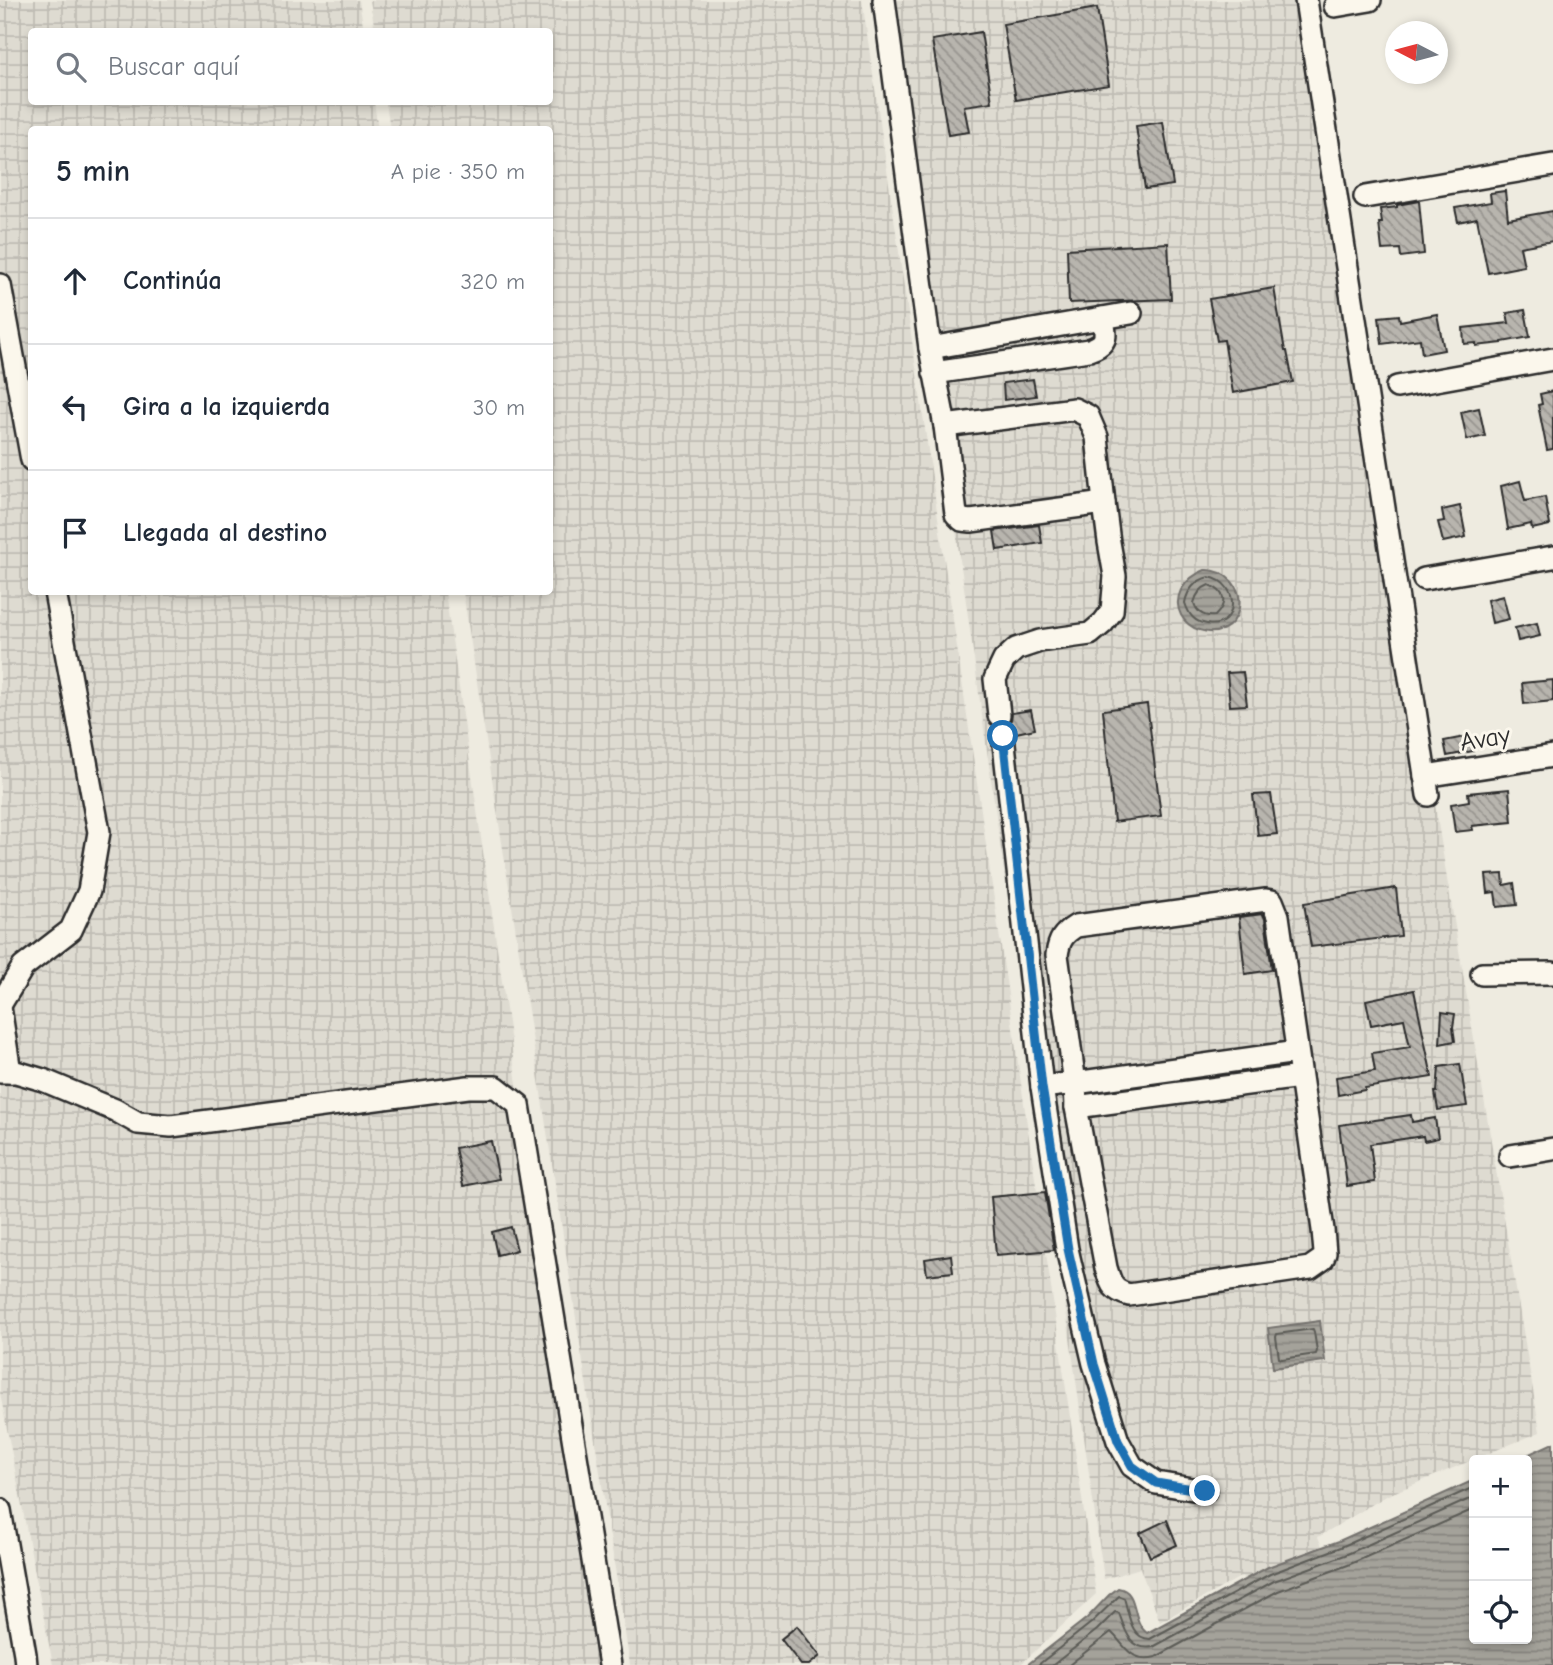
<!DOCTYPE html>
<html lang="es">
<meta charset="utf-8">
<style>
:root{--surface:#fff;--page:#f2f2f3;--text:#1f2937;--muted:#747a83;--line:#e0e1e3}
body{margin:0;font-family:"Comic Neue",sans-serif;background:var(--page);color:var(--text)}
.controls{position:absolute;right:21px;bottom:21px;display:grid;overflow:hidden;border-radius:7px;box-shadow:0 4px 10px #0003}
.controls button{width:63px;height:63px;display:grid;place-items:center;padding:0;border:0;border-bottom:2px solid var(--line);background:var(--surface);color:var(--text);font:35px sans-serif}
.compass{position:absolute;left:1385px;top:21px;width:63px;height:63px;border-radius:50%;background:var(--surface);box-shadow:0 4px 10px #0003;rotate:276deg}
.stop{position:absolute;width:21px;height:21px;margin:-16px;border:5px solid #1f6fb2;border-radius:50%;background:#fff}
.stop.end{background:#1f6fb2;border-color:#fff;box-shadow:0 2px 7px #0008}
.list{margin:0;padding:0;list-style:none}
h2{display:flex;justify-content:space-between;align-items:center;height:91px;margin:0;padding:0 28px;font-size:30px}
h2 small{font-size:23px;font-weight:400;color:var(--muted)}
.list li{display:grid;grid-template-columns:46px 1fr auto;gap:21px;align-items:center;box-sizing:border-box;height:126px;padding:0 28px;border-top:2px solid var(--line)}
.list b{display:block;font-size:26px;white-space:nowrap}
.list em{font-size:23px;font-style:normal;color:var(--muted)}
.icon{flex:none;width:38px;height:38px;fill:none;stroke:currentColor;stroke-width:2;stroke-linecap:round;stroke-linejoin:round}
.map{position:relative;flex:none;width:1553px;height:1665px;overflow:hidden}
.search{position:absolute;background:var(--surface);box-shadow:0 4px 10px #0003;left:28px;top:28px;width:525px;height:77px;display:flex;align-items:center;gap:18px;box-sizing:border-box;padding:0 24px;border-radius:7px;color:var(--muted);font-size:26px}
.panel{position:absolute;background:var(--surface);box-shadow:0 4px 10px #0003;left:28px;top:126px;width:525px;height:469px;border-radius:7px}
.map>svg:first-child{display:block}
.industrial{fill:url(#industrial-grid)}
.water{fill:url(#water-rules);stroke:#74726e;stroke-width:2}
.lines{fill:none;stroke-linecap:round;stroke-linejoin:round}
.shore{stroke:#5b5b57;stroke-width:2}
.building{fill:url(#building-back-hatch);stroke:#2b2b2b;stroke-width:2}
.minor-casing{stroke:#2b2b2b;stroke-width:26}
.minor{stroke:#fbf7ec;stroke-width:21}
.route{stroke:#1f6fb2;stroke-width:9}
.labels{text-anchor:middle;stroke-width:6;stroke-linejoin:round;paint-order:stroke}
.street-label{font-size:26px;fill:#2b2b2b;stroke:#fbf7ec}
</style>
<div class="map">
<svg width="1553" height="1665" viewBox="0 0 1553 1665">
<defs>
<pattern id="industrial-grid" width="8" height="8" patternUnits="userSpaceOnUse" patternTransform="scale(1.75)"><rect width="8" height="8" fill="#dedbd1"/><path d="M0 4h8M4 0v8" fill="none" stroke="#bfbcb4"/></pattern>
<pattern id="water-rules" width="6" height="5" patternUnits="userSpaceOnUse" patternTransform="scale(1.75)"><rect width="6" height="5" fill="#a4a29a"/><path d="M0 2.5h6" fill="none" stroke="#86847e"/></pattern>
<pattern id="building-back-hatch" width="6" height="6" patternUnits="userSpaceOnUse" patternTransform="scale(1.75)"><rect width="6" height="6" fill="#b8b5ae"/><path d="M-1 5l2 2M0 0l6 6M5-1l2 2" fill="none" stroke="#96938e"/></pattern>
</defs>
<rect width="100%" height="100%" fill="#eeebe0"/>
<filter id="ink" filterUnits="userSpaceOnUse"><feTurbulence type="fractalNoise" baseFrequency=".0143" numOctaves="2"/><feDisplacementMap in="SourceGraphic" scale="14" xChannelSelector="R" yChannelSelector="G"/><feConvolveMatrix kernelMatrix="1 2 1 2 8 2 1 2 1" color-interpolation-filters="sRGB"/></filter>
<g filter="url(#ink)">
<g class="industrial">
<polygon points="0,0 359,0 364,31 32,32 32,102 374,102 378,129 32,130 32,592 445,592 602,1665 53,1665 0,1393"/>
<polygon points="370,0 862,0 1096,1594 1020,1665 630,1665 463,592 550,592 550,130 390,129 386,102 550,102 550,32 375,31"/>
<polygon points="881,0 1306,0 1447,879 1540,1432 1388,1495 1318,1537 1359,1630 1281,1663 1242,1576 1160,1622 1140,1568 1104,1579"/>
</g>
<g class="water">
<path d="M1205,570C1225,569 1243,587 1239,608C1229,653 1163,628 1181,590C1187,580 1194,574 1205,570Z"/>
<polygon points="1320,1321 1325,1361 1273,1368 1268,1328"/>
<path d="M1553,1443V1665H1027L1087,1618L1109,1595L1118,1588C1140,1591 1130,1621 1147,1633L1268,1567L1339,1541L1474,1480V1639H1527V1460H1516Z"/>
</g>
<g class="lines">
<g class="shore">
<path d="M1209,577C1242,583 1238,630 1207,624C1194,622 1189,615 1185,603C1187,590 1196,580 1209,577Z"/>
<path d="M1209,585C1227,592 1227,604 1215,616C1204,617 1197,613 1194,603C1196,595 1201,588 1209,585Z"/>
<polygon points="1313,1329 1314,1332 1317,1351 1316,1354 1282,1359 1279,1358 1276,1337 1277,1334"/>
<path d="M1038,1665L1091,1623L1119,1596L1124,1598C1129,1613 1130,1639 1150,1639L1270,1574L1341,1547L1474,1487"/>
<path d="M1053,1665L1097,1630L1115,1612L1119,1613C1125,1630 1130,1651 1153,1647L1274,1581L1345,1555L1474,1497"/>
<path d="M1069,1665L1111,1632C1126,1646 1130,1663 1156,1657L1278,1591L1348,1565L1474,1509"/>
</g>
</g>
<g class="building">
<polygon points="1097,8 1109,85 1016,100 1003,24"/>
<polygon points="981,32 992,102 964,106 969,132 948,135 932,40"/>
<polygon points="1163,122 1173,185 1145,189 1136,126"/>
<polygon points="1505,191 1508,219 1553,211 1553,241 1520,247 1524,266 1488,273 1477,218 1458,222 1455,208 1491,202 1490,193"/>
<polygon points="1419,201 1424,254 1401,257 1400,249 1382,250 1379,223 1382,223 1380,209 1397,207 1397,205"/>
<polygon points="1168,243 1171,299 1069,303 1067,249"/>
<polygon points="1274,288 1285,351 1287,351 1293,382 1233,393 1224,340 1217,341 1209,299"/>
<polygon points="1525,310 1530,337 1502,342 1502,343 1476,346 1476,343 1464,344 1463,328 1509,323 1507,313"/>
<polygon points="1437,314 1444,350 1422,354 1420,339 1382,344 1379,317 1399,315 1400,321"/>
<polygon points="1033,379 1036,396 1004,400 1003,383"/>
<polygon points="1553,391 1553,449 1547,450 1538,405 1542,404 1540,394"/>
<polygon points="1479,408 1485,436 1467,440 1461,412"/>
<polygon points="1520,481 1525,501 1545,497 1550,525 1532,529 1531,524 1508,529 1501,486"/>
<polygon points="1460,506 1466,537 1443,542 1438,522 1444,521 1442,510"/>
<polygon points="1039,525 1042,543 997,550 994,531"/>
<polygon points="1503,596 1509,619 1492,623 1487,600"/>
<polygon points="1537,623 1540,636 1518,641 1515,628"/>
<polygon points="1243,672 1247,705 1230,706 1227,673"/>
<polygon points="1553,680 1553,701 1524,704 1522,683"/>
<polygon points="1147,704 1161,816 1114,822 1103,710"/>
<polygon points="1031,710 1035,729 1016,733 1014,728 1009,723 1011,720 1012,713"/>
<polygon points="1470,736 1473,751 1447,756 1444,741"/>
<polygon points="1509,789 1512,822 1472,826 1473,830 1455,832 1451,804 1469,801 1468,793"/>
<polygon points="1271,794 1277,834 1258,836 1253,795"/>
<polygon points="1503,874 1504,885 1514,883 1517,905 1497,907 1495,892 1488,893 1486,875"/>
<polygon points="1396,888 1401,936 1311,947 1304,903"/>
<polygon points="1263,914 1265,919 1272,970 1245,974 1239,917"/>
<polygon points="1414,990 1432,1077 1365,1088 1365,1090 1338,1095 1336,1077 1375,1071 1372,1053 1410,1047 1404,1019 1371,1025 1366,1000"/>
<polygon points="1442,1012 1455,1014 1453,1027 1455,1041 1440,1044"/>
<polygon points="1460,1064 1467,1106 1438,1110 1435,1092 1437,1092 1439,1067"/>
<polygon points="1411,1115 1412,1122 1435,1118 1438,1138 1424,1141 1423,1136 1370,1144 1375,1182 1347,1186 1339,1125"/>
<polygon points="491,1141 499,1179 463,1186 455,1148"/>
<polygon points="1045,1192 1054,1250 996,1255 991,1197"/>
<polygon points="511,1227 517,1250 497,1255 492,1232"/>
<polygon points="951,1255 953,1272 927,1275 925,1259"/>
<polygon points="1167,1520 1177,1545 1150,1557 1140,1533"/>
<polygon points="797,1626 820,1656 809,1665 801,1665 781,1639"/>
</g>
<g class="lines">
<defs>
<g id="minor">
<polyline points="884,0 930,348 945,426 956,514 962,520 971,521 1104,503 1109,542 1115,576 1112,611 1103,623 1090,634 1040,641 1016,649 1004,660 995,679 999,715"/>
<polyline points="1306,0 1428,795"/>
<polyline points="1335,6 1370,0"/>
<polyline points="1365,197 1553,165"/>
<polyline points="0,285 32,460"/>
<polyline points="930,348 1131,313"/>
<path d="M934,373L1089,350C1108,344 1107,335 1102,318"/>
<polyline points="1397,387 1553,359"/>
<polyline points="945,426 1074,409 1088,416 1097,437 1104,503"/>
<polyline points="1424,579 1553,557"/>
<polyline points="1003,735 1042,1087 1067,1249 1094,1364 1118,1441 1132,1466 1156,1483 1205,1491"/>
<polyline points="1425,776 1553,756"/>
<polyline points="1482,974 1553,973"/>
<polyline points="0,1005 23,967 71,930 89,891 99,832 55,592"/>
<polyline points="0,1007 10,1072"/>
<polyline points="0,1072 16,1072 43,1080 115,1110 138,1123 171,1126 468,1087 496,1087 519,1105 610,1665"/>
<path d="M1042,1087L1075,1083L1057,955C1059,940 1063,934 1076,926L1266,900L1272,901L1278,916L1323,1230L1325,1253L1323,1259L1310,1268L1129,1295C1112,1290 1111,1284 1106,1268L1076,1107L1075,1083L1297,1052"/>
<polyline points="1076,1107 1300,1077"/>
<polyline points="1510,1156 1553,1149"/>
<polyline points="0,1510 25,1654 26,1665"/>
</g>
</defs>
<use href="#minor" class="minor-casing"/>
<use href="#minor" class="minor"/>
</g>
</g>
<g class="lines" filter="url(#ink)">
<polyline class="route" points="1003,736 1042,1087 1068,1249 1094,1364 1118,1441 1132,1466 1156,1483 1205,1491"/>
</g>
<g class="labels">
<g class="street-label">
<text transform="translate(1485 738) rotate(-9)" y="9">Avay</text>
</g>
</g>
</svg>
<div class="controls">
<button>+</button>
<button>−</button>
<button><svg class="icon" aria-label="locate" viewBox="0 0 24 24"><circle cx="12" cy="12" r="6"/><path d="M12 2v4M12 18v4M2 12h4M18 12h4"/></svg></button>
</div>
<svg class="compass" viewBox="-18 -18 36 36"><path d="M0-13l5 13h-10z" fill="#e53935"/><path d="M0 13l5-13h-10z" fill="#747a83"/></svg>
<div class="stop" style="left:1003px;top:736px"></div>
<div class="stop end" style="left:1205px;top:1491px"></div>
<div class="search"><svg class="icon" aria-label="search" viewBox="0 0 24 24"><circle cx="10" cy="10" r="6"/><path d="M15 15l6 6"/></svg>Buscar aquí</div>
<section class="panel">
<h2>5 min<small>A pie · 350 m</small></h2>
<ul class="list">
<li><svg class="icon" aria-label="ahead" viewBox="0 0 24 24"><path d="M12 20V5M6 11l6-6 6 6"/></svg><div><b>Continúa</b></div><em>320 m</em></li>
<li><svg class="icon" aria-label="left" viewBox="0 0 24 24"><path d="M17 20v-9H6M10 6l-5 5 5 5"/></svg><div><b>Gira a la izquierda</b></div><em>30 m</em></li>
<li><svg class="icon" aria-label="arrive" viewBox="0 0 24 24"><path d="M6 21V4h12l-3 4 3 4H6"/></svg><div><b>Llegada al destino</b></div></li>
</ul>
</section>
</div>
